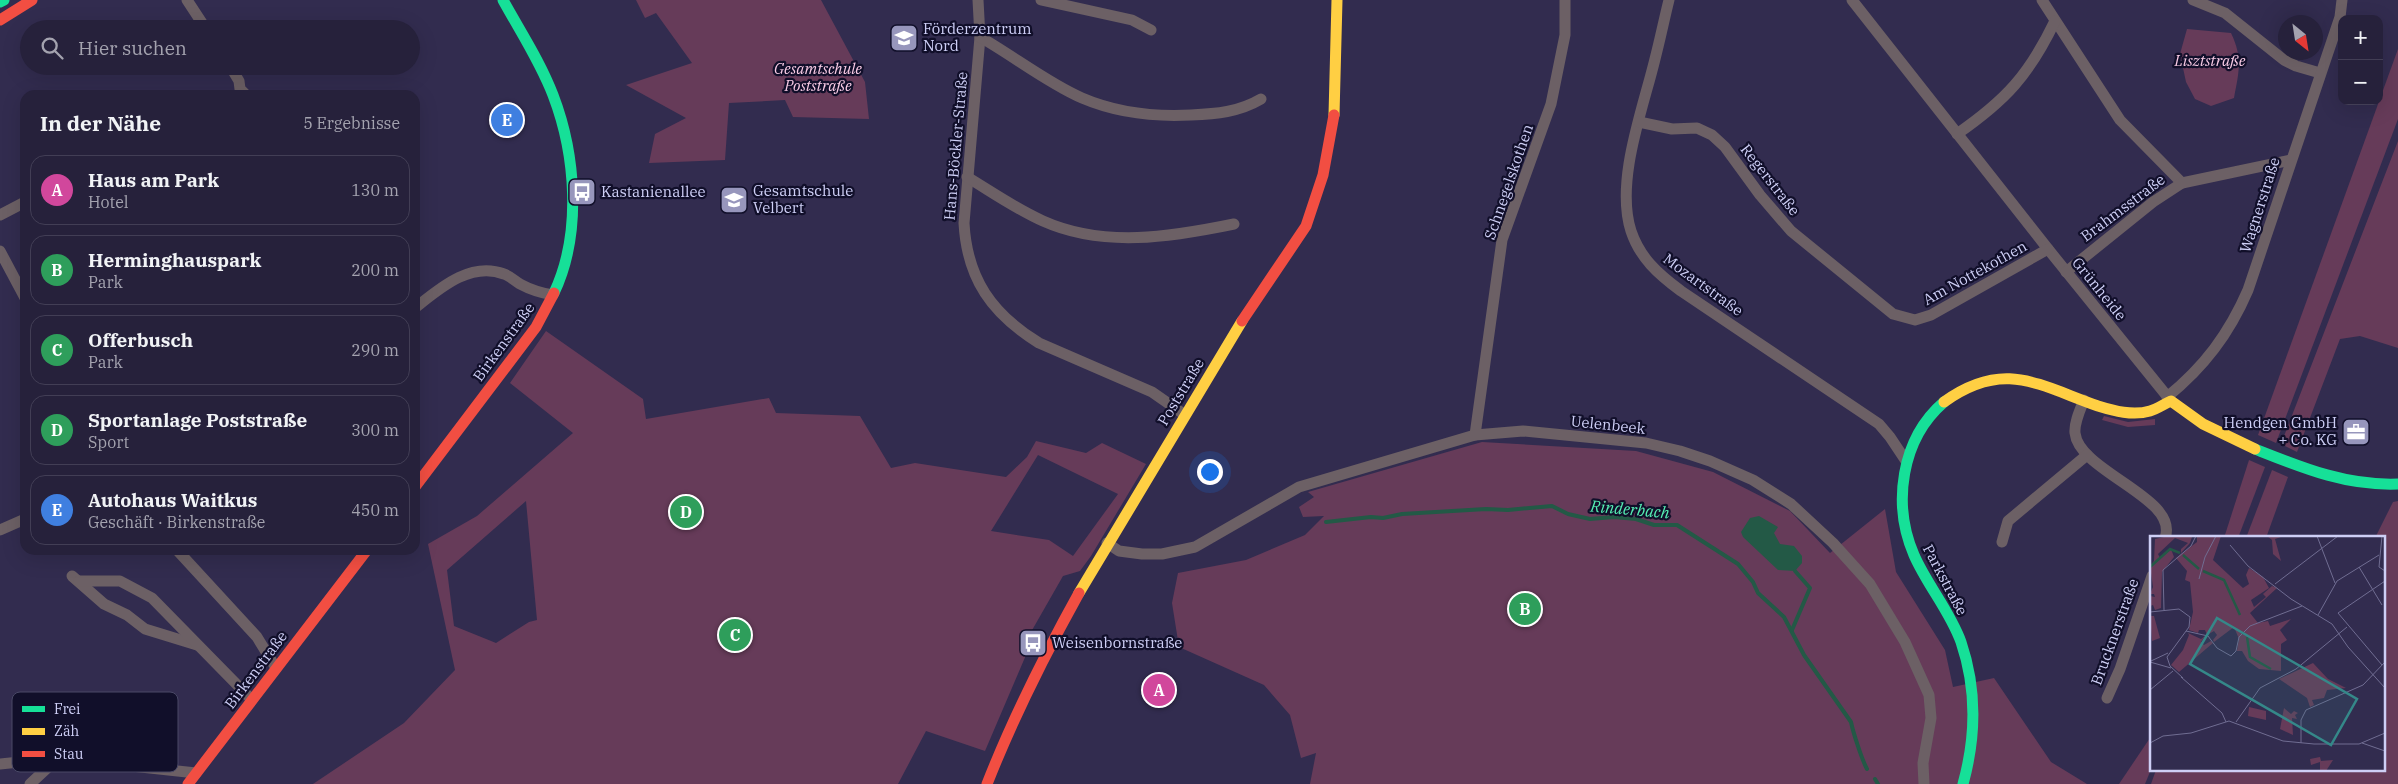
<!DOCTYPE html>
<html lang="de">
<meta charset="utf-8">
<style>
:root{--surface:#26213b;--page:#322e46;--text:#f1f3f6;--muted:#a4a3af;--line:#423e55;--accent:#d93025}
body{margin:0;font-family:"IBM Plex Serif",serif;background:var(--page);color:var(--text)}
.controls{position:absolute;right:15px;top:15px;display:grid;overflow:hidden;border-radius:10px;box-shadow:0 5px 20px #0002}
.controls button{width:45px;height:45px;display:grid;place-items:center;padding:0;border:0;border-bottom:1px solid var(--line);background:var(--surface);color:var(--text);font:25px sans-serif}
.compass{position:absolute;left:2278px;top:15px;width:45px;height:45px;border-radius:50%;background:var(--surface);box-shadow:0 5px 20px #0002;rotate:150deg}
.you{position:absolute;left:1209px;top:471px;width:18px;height:18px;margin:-12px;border:4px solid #fff;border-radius:50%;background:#1a73e8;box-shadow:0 0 0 8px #1a73e833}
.badge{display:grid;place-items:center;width:32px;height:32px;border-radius:50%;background:var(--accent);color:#fff;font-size:16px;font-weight:700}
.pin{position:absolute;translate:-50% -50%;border:2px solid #fff;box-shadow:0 1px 5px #0006}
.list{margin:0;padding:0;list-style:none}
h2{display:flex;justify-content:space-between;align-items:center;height:65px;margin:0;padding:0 20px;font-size:21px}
h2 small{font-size:16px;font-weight:400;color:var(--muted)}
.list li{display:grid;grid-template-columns:32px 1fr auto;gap:15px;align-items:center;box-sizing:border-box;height:70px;margin:0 10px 10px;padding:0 10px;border:1px solid var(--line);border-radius:15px}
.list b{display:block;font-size:19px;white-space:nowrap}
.list p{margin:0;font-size:16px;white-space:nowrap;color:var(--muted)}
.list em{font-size:16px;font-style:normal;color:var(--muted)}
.icon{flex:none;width:28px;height:28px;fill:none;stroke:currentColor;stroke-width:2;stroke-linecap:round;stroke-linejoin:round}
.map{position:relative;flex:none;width:2398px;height:784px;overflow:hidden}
.search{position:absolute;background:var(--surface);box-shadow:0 5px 20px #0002;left:20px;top:20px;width:400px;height:55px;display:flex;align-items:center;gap:12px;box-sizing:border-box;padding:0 18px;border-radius:28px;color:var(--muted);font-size:19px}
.panel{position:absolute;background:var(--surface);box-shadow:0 5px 20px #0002;left:20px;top:90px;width:400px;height:465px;border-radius:15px}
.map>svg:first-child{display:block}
.green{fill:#663b59;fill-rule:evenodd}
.water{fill:#235946}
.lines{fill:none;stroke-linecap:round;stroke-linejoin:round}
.stream{stroke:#235946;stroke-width:4}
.street{stroke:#6c6065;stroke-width:11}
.fast{stroke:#16e098;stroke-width:11}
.slow{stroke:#ffcf43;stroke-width:11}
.jam{stroke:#f24e42;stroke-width:11}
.labels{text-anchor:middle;stroke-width:4.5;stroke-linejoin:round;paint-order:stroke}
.poi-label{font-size:15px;fill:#cecff6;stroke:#110f2a;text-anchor:start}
.park-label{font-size:15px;font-style:italic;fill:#facce6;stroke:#110f2a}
.street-label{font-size:15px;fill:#cecff6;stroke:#110f2a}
.water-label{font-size:16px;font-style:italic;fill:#56efb4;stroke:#110f2a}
.inset-river{fill:none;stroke:#235946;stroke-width:2.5}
.inset-road{fill:none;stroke:#706d92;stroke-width:1}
.view{fill:#358889;fill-opacity:0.15;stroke:#358889;stroke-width:2.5}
.inset-edge{fill:none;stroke:#cecff6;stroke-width:2.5}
.key{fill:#110f2a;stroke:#4a4967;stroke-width:1}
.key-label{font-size:14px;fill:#cecff6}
</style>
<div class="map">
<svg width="2398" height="784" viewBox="0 0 2398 784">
<rect width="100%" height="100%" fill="#322c4f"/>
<g class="green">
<polygon points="636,0 821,0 865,82 869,119 793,117 785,100 729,103 725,160 649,163 655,134 686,118 626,85 692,63 656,13 645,18"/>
<path d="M2187,29L2231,33C2243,58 2239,72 2234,98L2211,106L2195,99L2186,82L2180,54Z"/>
<polygon points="2398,49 2398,119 2276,443 2258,435"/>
<polygon points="2398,141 2398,348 2360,336 2340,339 2297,452 2281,444"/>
<path d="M546,331L643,399L646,419L769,398L776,413L860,416L891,468L915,463L1006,477L1027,457L1036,441L1086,453L1102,443L1146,464L1091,556L1080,571L1063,576L1023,646L1026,655L985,751L926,731L898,784H313L404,723L455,670L428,544L477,516L573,433L510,383ZM1038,455L1118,494L1073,556L1049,540L991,531ZM526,501L537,620L529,622L496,643L454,626L447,570Z"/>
<polygon points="2104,416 2128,422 2155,419 2155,425 2128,427 2102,420"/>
<polygon points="1482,442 1636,451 1713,472 1790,511 1830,553 1885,509 1896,572 1945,650 1953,687 1994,678 2051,762 2087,784 1310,784 1316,753 1301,758 1290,715 1264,685 1179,647 1172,603 1178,573 1246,560 1305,535 1324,516 1303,517 1299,507 1314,497 1308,492"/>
<polygon points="2249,460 2265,467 2238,538 2224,538"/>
<polygon points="2272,470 2288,477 2266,538 2246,538"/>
<polygon points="2398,501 2398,784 2151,784 2156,770 2384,770 2384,538 2375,538 2393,502"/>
<polygon points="2152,735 2152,767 2145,784 2119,784"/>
</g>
<polygon class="water" points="1759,516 1778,527 1774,533 1780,544 1794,546 1802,556 1802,563 1795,571 1778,570 1743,537 1741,532 1750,518"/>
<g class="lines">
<g class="stream">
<path d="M1326,522L1371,517L1383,518L1402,514L1486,509L1508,510L1552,506L1568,514L1590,519L1614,517L1636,519L1654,525H1677L1738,564L1753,582L1758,593L1784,617L1804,655L1851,722C1853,732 1862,760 1867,769"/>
<polyline points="1792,630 1810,588 1795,571"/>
<polyline points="1875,779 1878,784"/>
</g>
<g class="street">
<polyline points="187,0 206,29"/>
<path d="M978,0L980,37L964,223C967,279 992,314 1039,343L1152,392L1185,415"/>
<polyline points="1041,0 1132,20 1151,30"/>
<path d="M1669,0C1664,20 1660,40 1655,59C1643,109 1615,181 1631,231C1640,258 1658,274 1681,291L1879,424L1890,437L1906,461"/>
<polyline points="1852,0 2048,249 2171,401"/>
<polyline points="2042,0 2120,120 2182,183"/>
<polyline points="2193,0 2225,13 2284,60 2296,66 2320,73"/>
<path d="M980,37C1012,55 1049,84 1082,98C1117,113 1153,117 1191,115C1216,114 1239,112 1261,99"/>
<polyline points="230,66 239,81 240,89 246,95"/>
<polyline points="1639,122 1672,129 1697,128 1712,135 1725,147 1760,195 1791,231 1893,314 1915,320 1931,315 2048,249"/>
<path d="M1957,134C2006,100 2029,75 2055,21"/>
<path d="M967,177C992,192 1016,209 1043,221C1103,248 1171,237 1234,224"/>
<polyline points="0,215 25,202"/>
<polyline points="0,251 25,298"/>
<polyline points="2066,272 2153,202 2182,183 2291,160"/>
<path d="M415,308C439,289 470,261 504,274C510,276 515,281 520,284C531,290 541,293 553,295"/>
<path d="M2167,397C2204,367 2229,334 2248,290L2340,17L2342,0"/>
<path d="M2084,400C2080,410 2074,423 2075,433C2079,472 2180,498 2165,538"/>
<polyline points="1475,435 1502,240 1551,104 1565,35 1565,0"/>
<polyline points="0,530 25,519"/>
<polyline points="2002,542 2008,521 2087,455"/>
<polyline points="1107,543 1119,551 1142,554 1162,554 1195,547 1299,487 1475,435 1523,431 1646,443 1680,451 1710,461 1753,480 1791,504 1833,543 1870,584 1905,642 1929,695 1931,718 1923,763 1924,784"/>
<polyline points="177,550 257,637 276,668"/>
<polyline points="72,576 104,604 127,615 145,629 197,645"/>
<polyline points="79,581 120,581 152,598 252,700"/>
<polyline points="2107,698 2120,669 2152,576"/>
<polyline points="0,764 58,758 196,773"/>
<polyline points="30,784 58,758"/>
</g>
<g class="fast">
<path d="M503,0C520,31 540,61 553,95C576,155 582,234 554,293"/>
<polyline points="0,2 4,0"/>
<path d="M1944,402C1901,439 1892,504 1914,555C1927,585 1950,611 1961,642C1977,689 1976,737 1963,784"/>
<path d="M2255,449C2303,468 2346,486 2398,484"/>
</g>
<g class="slow">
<polyline points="1334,115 1337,0"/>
<path d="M1944,402C2004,359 2038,385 2098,406C2114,411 2133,416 2150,411C2157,409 2164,404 2171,401L2203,424L2255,449"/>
<polyline points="1079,593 1242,321"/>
</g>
<g class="jam">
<polyline points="0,20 32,0"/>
<polyline points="1242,321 1306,226 1323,175 1334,115"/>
<polyline points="415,487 536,327 554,293"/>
<polyline points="188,784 367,550"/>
<path d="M987,784C1013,718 1044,656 1079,593"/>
</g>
</g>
<defs>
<symbol id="school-square" viewBox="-11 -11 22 22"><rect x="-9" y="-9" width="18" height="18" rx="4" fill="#9796bc" stroke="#110f2a"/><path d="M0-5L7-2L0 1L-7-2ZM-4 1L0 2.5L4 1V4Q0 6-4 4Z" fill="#fff"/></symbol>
<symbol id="bus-square" viewBox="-11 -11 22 22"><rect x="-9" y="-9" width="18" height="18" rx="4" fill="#9796bc" stroke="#110f2a"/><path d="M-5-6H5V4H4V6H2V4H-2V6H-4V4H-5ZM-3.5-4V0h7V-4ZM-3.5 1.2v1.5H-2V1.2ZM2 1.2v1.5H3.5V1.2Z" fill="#fff"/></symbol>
<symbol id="office-square" viewBox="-11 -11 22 22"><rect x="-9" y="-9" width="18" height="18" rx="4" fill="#9796bc" stroke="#110f2a"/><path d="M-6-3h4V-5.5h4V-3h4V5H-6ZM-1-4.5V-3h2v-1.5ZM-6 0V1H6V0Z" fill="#fff"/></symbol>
</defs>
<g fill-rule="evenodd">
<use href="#school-square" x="888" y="22" width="32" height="32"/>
<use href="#bus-square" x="566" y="176" width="32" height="32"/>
<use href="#school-square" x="718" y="184" width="32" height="32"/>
<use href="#office-square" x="2340" y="416" width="32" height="32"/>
<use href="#bus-square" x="1017" y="627" width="32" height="32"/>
</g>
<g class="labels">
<g class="poi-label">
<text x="923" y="34">Förderzentrum<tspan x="923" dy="17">Nord</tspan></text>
<text x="753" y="196">Gesamtschule<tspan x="753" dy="17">Velbert</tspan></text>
<text x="601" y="197">Kastanienallee</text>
<text x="2337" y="428" text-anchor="end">Hendgen GmbH<tspan x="2337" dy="17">+ Co. KG</tspan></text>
<text x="1052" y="648">Weisenbornstraße</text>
</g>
<g class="park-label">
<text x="2210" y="66">Lisztstraße</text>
<text x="818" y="74">Gesamtschule<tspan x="818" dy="17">Poststraße</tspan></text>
</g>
<g class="street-label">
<text transform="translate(956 146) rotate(-85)" y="5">Hans-Böckler-Straße</text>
<text transform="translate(1770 180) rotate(52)" y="5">Regerstraße</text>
<text transform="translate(1509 182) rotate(-71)" y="5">Schnegelskothen</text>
<text transform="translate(2260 205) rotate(-72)" y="5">Wagnerstraße</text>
<text transform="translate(2123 208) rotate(-37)" y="5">Brahmsstraße</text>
<text transform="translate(1975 273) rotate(-29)" y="5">Am Nottekothen</text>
<text transform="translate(1703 285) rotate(36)" y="5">Mozartstraße</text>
<text transform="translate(2099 289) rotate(51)" y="5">Grünheide</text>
<text transform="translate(504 342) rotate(-54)" y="5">Birkenstraße</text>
<text transform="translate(1181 392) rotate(-59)" y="5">Poststraße</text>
<text transform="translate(1608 425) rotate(6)" y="5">Uelenbeek</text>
<text transform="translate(1945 580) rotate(62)" y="5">Parkstraße</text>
<text transform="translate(2115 632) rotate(-70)" y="5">Brucknerstraße</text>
<text transform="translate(256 670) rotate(-53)" y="5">Birkenstraße</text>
</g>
<g class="water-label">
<text transform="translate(1630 509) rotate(5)" y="6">Rinderbach</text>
</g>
</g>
<g transform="translate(2150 536)">
<rect width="235" height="235" fill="#322c4f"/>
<path d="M18,0L42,1L40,7L31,17V13L38,7L25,2L8,18L10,22L21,13L24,21L12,36L11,72L5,74L3,69L0,70V60L5,61L4,58H0L3,51L0,30L4,25L5,3ZM47,0H71L63,24L93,52L99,48L96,39L99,32L113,41L119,52L101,64L104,71L116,61L113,58L122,50L127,52L100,77L108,87L118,85L120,90L141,83L130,94L137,104L131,108V135L109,133L98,125L92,115H87L89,103L84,91L64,106L63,104L67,99L64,95L57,99L55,94H49L48,97L39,94L43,76L40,46L35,44L37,35L26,22L47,6ZM117,0H134L125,3L131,25L123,18L122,4ZM0,80H4L10,102L2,105ZM38,97L51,103L55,100L51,106L54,109L61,105L63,107L29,136L21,129L33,114L39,99ZM163,127L178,143L196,152L177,154L174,162L162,164L164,169L160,171L157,162L129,143ZM99,171L116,175V184L98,180ZM134,172L141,178L144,175L148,177L145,179L147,183L142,182L143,199L130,193ZM170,221L171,225L183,224L176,235H170V226L161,229L160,223Z" fill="#663b59"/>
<path class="inset-river" d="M33,19L49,33M0,31L20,13L30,17M53,35L74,44L90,79M97,101L100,121L121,133"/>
<path class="inset-road" d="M167,0L185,47M232,0L229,31L235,35M80,9L98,30L141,63L182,88L198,111L235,152M209,31L232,69M49,43L55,21L66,0M125,48L188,0M14,74L13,34L41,10L46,0M0,76L29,73L40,81L39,91L17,121L20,130L33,142M168,79L187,45L229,19M36,95L58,100L67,112L81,120L86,115L89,101L100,90L152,70M1,125L18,117M0,126L21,132M232,129L188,77L235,45M31,141L72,177L76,186M0,154L23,135M86,186L110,152L146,133L197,91M0,207L13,200L41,197L79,185L133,205L164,208H209L235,197M151,207V184L156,174L213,149L235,126M212,207L235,215"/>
<path class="view" d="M67,82L207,163L181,209L40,128Z"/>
<rect width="235" height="235" class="inset-edge"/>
</g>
<rect x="12" y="692" width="166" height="80" rx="8" class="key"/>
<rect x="22" y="706" width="23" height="6" fill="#16e098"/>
<rect x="22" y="728" width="23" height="7" fill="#ffcf43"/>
<rect x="22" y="751" width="23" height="6" fill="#f24e42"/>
<g class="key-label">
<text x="54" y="714">Frei</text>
<text x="54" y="736">Zäh</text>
<text x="54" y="759">Stau</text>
</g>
</svg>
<div class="controls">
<button>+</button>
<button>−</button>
</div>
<svg class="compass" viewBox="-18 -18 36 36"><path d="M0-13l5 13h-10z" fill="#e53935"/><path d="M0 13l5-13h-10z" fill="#a4a3af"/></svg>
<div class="you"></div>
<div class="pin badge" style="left:1159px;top:690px;background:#d1479c">A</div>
<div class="pin badge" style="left:1525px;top:609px;background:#2e9e5b">B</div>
<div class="pin badge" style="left:735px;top:635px;background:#2e9e5b">C</div>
<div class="pin badge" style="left:686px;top:512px;background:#2e9e5b">D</div>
<div class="pin badge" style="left:507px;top:120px;background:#3f7fe0">E</div>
<div class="search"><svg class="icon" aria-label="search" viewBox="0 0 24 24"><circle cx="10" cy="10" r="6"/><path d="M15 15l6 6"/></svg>Hier suchen</div>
<section class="panel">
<h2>In der Nähe<small>5 Ergebnisse</small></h2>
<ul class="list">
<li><span class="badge" style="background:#d1479c">A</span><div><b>Haus am Park</b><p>Hotel</p></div><em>130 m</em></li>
<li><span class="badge" style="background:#2e9e5b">B</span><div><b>Herminghauspark</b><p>Park</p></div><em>200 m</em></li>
<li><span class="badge" style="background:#2e9e5b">C</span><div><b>Offerbusch</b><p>Park</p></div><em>290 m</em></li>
<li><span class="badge" style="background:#2e9e5b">D</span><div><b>Sportanlage Poststraße</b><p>Sport</p></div><em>300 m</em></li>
<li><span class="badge" style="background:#3f7fe0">E</span><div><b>Autohaus Waitkus</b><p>Geschäft · Birkenstraße</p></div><em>450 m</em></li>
</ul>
</section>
</div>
